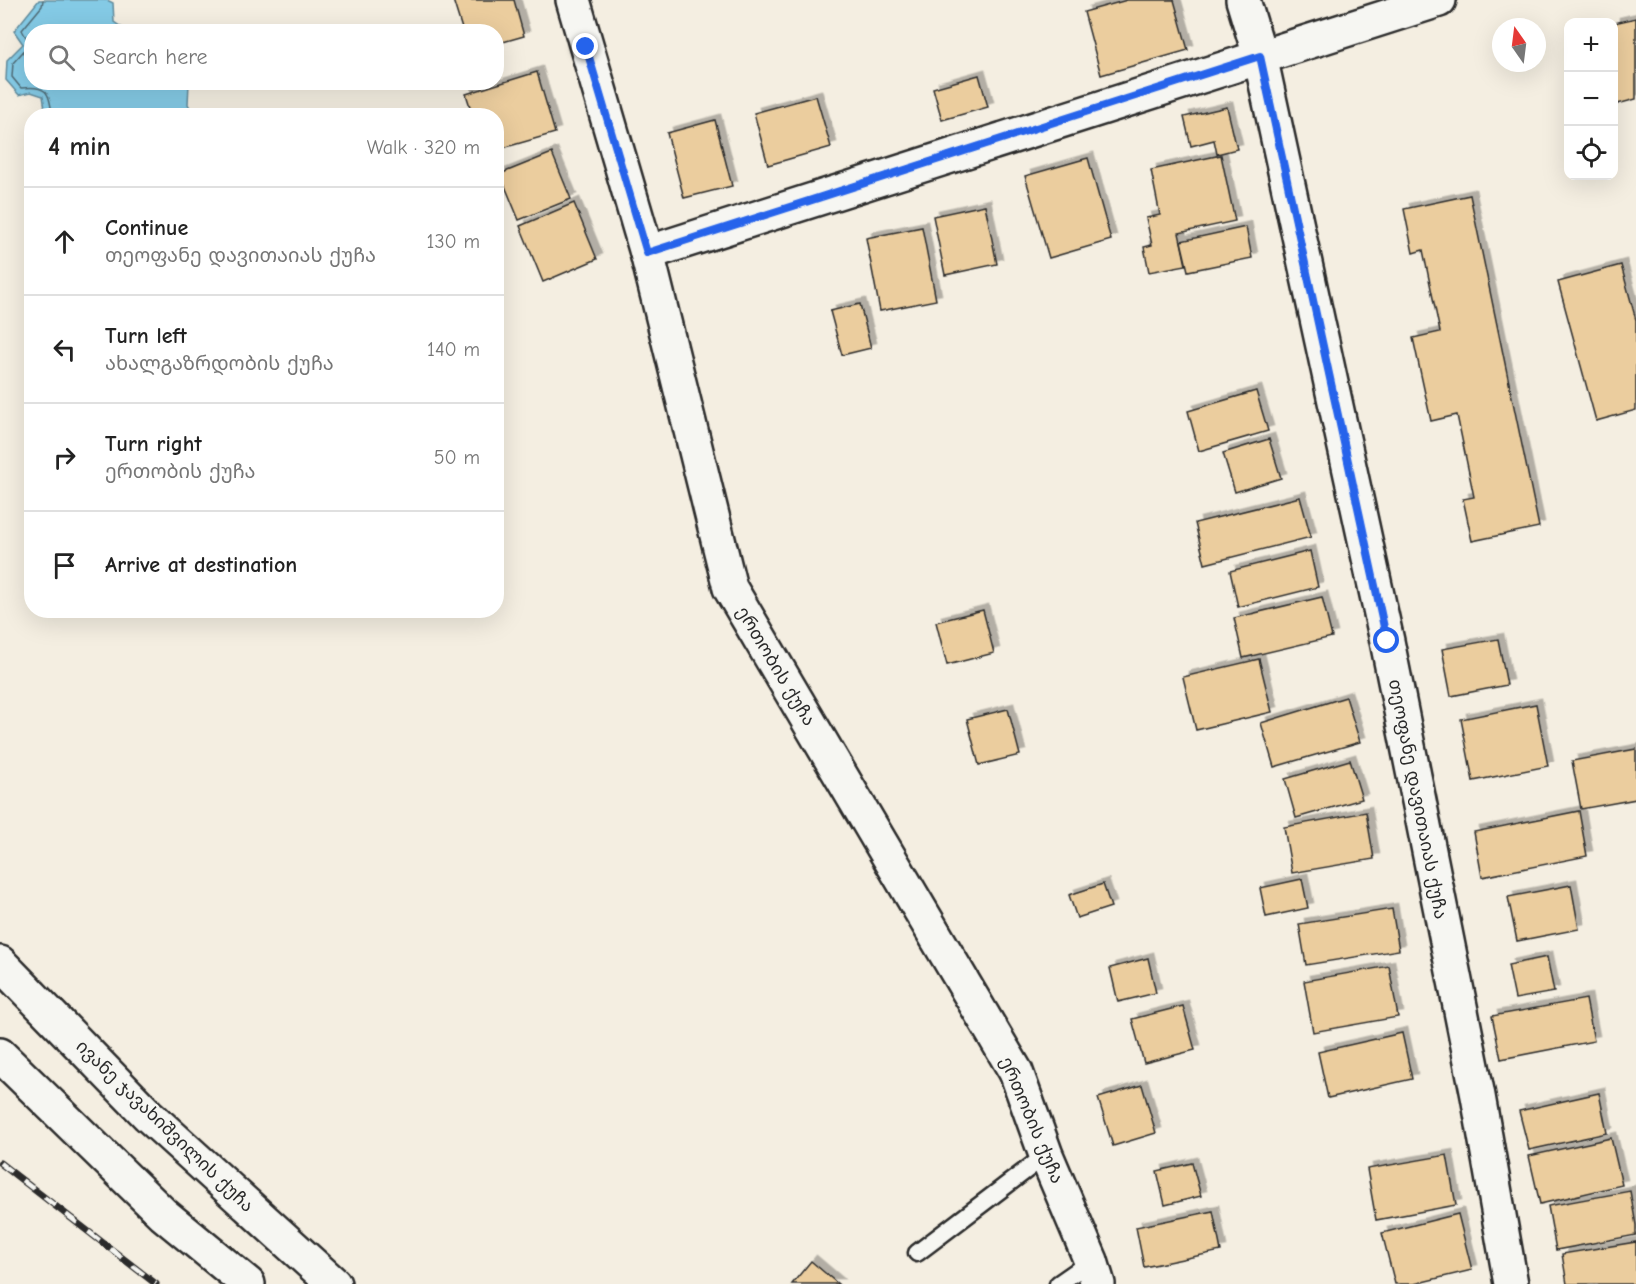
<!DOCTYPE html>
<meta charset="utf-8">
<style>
:root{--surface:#fff;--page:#f6f6f6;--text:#222;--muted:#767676;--line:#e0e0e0}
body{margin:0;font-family:"Comic Neue","Noto Sans Georgian",sans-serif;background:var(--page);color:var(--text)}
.controls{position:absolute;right:18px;top:18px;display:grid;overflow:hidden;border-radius:12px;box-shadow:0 6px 24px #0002}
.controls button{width:54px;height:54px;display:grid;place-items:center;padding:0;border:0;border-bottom:2px solid var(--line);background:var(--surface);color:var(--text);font:30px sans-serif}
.compass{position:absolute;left:1492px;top:18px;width:54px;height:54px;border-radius:50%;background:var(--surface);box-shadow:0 6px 24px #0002;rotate:346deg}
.stop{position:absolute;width:18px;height:18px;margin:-14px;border:4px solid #2563eb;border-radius:50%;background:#fff}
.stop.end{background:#2563eb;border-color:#fff;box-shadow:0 2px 6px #0008}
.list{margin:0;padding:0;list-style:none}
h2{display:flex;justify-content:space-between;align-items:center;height:78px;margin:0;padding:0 24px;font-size:26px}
h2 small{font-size:20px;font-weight:400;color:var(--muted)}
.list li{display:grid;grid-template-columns:39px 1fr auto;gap:18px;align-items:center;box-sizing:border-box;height:108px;padding:0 24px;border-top:2px solid var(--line)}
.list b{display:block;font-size:22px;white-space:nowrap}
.list p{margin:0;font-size:20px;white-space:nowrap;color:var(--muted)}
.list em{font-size:20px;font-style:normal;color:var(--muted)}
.icon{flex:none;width:33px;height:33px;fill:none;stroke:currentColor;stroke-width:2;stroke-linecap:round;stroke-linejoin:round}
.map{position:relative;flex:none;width:1636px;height:1284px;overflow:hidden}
.search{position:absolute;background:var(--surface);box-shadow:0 6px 24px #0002;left:24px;top:24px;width:480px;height:66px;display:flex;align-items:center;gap:15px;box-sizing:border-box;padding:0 21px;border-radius:24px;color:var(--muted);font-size:22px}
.panel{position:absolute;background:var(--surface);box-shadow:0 6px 24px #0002;left:24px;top:108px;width:480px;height:510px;border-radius:24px}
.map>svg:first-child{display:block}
.water{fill:#84cae5;stroke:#608a9b;stroke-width:1.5}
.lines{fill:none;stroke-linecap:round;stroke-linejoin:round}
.shore{stroke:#4f6b75;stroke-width:1.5}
.building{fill:#ebcd9e;stroke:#2b2b2b;stroke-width:1.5;filter:url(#shadow)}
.lane-casing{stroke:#2b2b2b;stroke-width:21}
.street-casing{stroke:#2b2b2b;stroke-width:38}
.lane{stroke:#f6f6f2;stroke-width:16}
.street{stroke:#f6f6f2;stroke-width:33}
.rail-casing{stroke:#2b2b2b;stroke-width:7}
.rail{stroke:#f6f6f2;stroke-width:4.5;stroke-dasharray:14;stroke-linecap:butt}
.route{stroke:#2563eb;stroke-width:8}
.labels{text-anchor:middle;stroke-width:4.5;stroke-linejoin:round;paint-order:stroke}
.street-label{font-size:18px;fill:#2b2b2b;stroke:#f6f6f2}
</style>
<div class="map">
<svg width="1636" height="1284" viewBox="0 0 1636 1284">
<defs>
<filter id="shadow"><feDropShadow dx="5.5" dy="-5.5" stdDeviation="0" flood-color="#0004"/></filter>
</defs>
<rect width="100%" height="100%" fill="#f4eee1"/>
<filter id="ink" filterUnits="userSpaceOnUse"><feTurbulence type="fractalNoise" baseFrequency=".0167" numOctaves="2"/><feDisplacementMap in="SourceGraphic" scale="12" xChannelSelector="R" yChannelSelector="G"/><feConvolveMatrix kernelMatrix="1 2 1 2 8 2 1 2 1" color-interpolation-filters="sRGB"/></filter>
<g filter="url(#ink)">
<polygon class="water" points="39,0 107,0 113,3 114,22 127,31 32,32 32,82 189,83 188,104 194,115 46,115 43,96 31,92 19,95 6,80 7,60 23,44 14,31"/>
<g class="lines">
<path class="shore" d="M43,0L42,6L22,30L28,41L29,45L13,63L12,77L21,88C46,85 50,91 52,116"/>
</g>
<g class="building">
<polygon points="453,0 514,0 524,36 496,44 496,32 463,32"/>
<polygon points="1127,0 1174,0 1188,50 1101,75 1084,12"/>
<polygon points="1636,18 1636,99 1614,105 1614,23"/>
<polygon points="537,72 555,133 496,150 496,116 473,116 466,94"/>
<polygon points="979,75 988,107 942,120 933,88"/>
<polygon points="816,96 831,147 768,165 754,113"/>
<polygon points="1227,107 1237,149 1217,154 1214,140 1191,146 1184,117"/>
<polygon points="715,120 732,186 684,198 667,133"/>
<polygon points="552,153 571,199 519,220 500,174"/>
<polygon points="1221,155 1235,221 1179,233 1186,265 1149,272 1144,247 1152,245 1146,218 1160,215 1151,170"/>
<polygon points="1088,158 1111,240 1049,258 1025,176"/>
<polygon points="1470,195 1539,527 1472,541 1463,499 1474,497 1457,415 1431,421 1413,338 1440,332 1423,250 1413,253 1404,209"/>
<polygon points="574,203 597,259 543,282 520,226"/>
<polygon points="985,205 997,264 945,275 933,216"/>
<polygon points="922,227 936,300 880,311 866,238"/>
<polygon points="1246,227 1252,258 1188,271 1181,241"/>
<polygon points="1621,265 1636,320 1636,410 1596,421 1558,282"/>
<polygon points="860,304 871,348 842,355 830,311"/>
<polygon points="1256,391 1268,431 1199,451 1188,411"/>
<polygon points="1269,439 1281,478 1235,492 1223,453"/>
<polygon points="1300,497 1311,537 1205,564 1195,523"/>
<polygon points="1310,551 1318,587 1238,607 1230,571"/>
<polygon points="1322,597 1332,637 1243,658 1234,618"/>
<polygon points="983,610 994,653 947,665 936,622"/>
<polygon points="1498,639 1507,685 1451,696 1442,649"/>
<polygon points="1259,659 1272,712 1196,730 1183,677"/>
<polygon points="1346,697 1360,742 1274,767 1261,723"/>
<polygon points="1536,704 1548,766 1473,781 1461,719"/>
<polygon points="1008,709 1020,755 979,765 967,719"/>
<polygon points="1636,749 1636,799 1581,809 1572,761"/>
<polygon points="1350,760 1362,799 1296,818 1285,779"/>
<polygon points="1579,811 1587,856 1482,877 1474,832"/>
<polygon points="1366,812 1374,859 1292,873 1284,827"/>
<polygon points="1302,879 1308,908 1266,917 1260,888"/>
<polygon points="1103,884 1111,907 1077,918 1069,895"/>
<polygon points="1571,885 1579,929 1517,941 1508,897"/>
<polygon points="1392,909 1399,950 1306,965 1299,924"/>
<polygon points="1547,957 1554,992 1515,999 1508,965"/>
<polygon points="1148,958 1156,993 1118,1002 1110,968"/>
<polygon points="1389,966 1398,1017 1313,1032 1304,981"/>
<polygon points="1586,999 1594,1041 1501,1059 1492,1016"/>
<polygon points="1183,1006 1195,1050 1144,1063 1132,1019"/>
<polygon points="1402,1033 1412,1079 1328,1098 1318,1052"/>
<polygon points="1142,1085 1156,1133 1113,1146 1098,1098"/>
<polygon points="1599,1093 1607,1133 1529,1150 1519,1111"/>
<polygon points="1611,1138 1622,1185 1540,1204 1529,1156"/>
<polygon points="1447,1155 1456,1205 1376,1220 1367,1169"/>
<polygon points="1192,1163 1201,1196 1165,1205 1157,1171"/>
<polygon points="1630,1191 1636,1225 1636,1235 1556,1250 1548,1206"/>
<polygon points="1213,1211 1221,1251 1144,1267 1136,1227"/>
<polygon points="1458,1214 1472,1270 1414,1284 1395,1284 1382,1233"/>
<polygon points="1636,1242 1636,1284 1567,1284 1562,1254"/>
<polygon points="811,1261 838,1284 792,1284"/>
</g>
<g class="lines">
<defs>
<g id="lane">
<polyline points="917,1253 1046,1155"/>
<polyline points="1058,1284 1091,1261"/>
</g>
<g id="street">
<polyline points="573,0 647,253 730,588 1016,1072 1046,1155 1091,1261 1098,1284"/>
<polyline points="1243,0 1260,56 1387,641 1478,1096 1511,1284"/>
<polyline points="647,253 1439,0"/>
<polyline points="0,963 148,1115 334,1284"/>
<polyline points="0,1055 163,1214 248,1284"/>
</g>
</defs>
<use href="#lane" class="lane-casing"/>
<use href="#street" class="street-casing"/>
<use href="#lane" class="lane"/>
<use href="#street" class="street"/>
<defs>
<polyline id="rail" points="0,1163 156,1284"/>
</defs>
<use href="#rail" class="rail-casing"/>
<use href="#rail" class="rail"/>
</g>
</g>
<g class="lines" filter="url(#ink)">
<polyline class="route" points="586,47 647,253 1260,56 1387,641"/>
</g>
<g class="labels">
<g class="street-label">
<text transform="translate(776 666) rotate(59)" y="6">ერთობის ქუჩა</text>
<text transform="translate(1418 799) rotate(79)" y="6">თეოფანე დავითაიას ქუჩა</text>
<text transform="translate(1032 1120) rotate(67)" y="6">ერთობის ქუჩა</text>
<text transform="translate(165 1126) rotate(44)" y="6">ივანე ჯავახიშვილის ქუჩა</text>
</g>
</g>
</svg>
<div class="controls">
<button>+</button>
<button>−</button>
<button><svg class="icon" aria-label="locate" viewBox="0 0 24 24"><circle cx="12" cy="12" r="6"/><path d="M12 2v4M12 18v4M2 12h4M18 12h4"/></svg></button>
</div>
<svg class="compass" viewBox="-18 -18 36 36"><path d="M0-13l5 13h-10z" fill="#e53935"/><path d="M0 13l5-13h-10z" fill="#767676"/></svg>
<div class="stop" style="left:1387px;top:641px"></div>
<div class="stop end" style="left:586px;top:47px"></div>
<div class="search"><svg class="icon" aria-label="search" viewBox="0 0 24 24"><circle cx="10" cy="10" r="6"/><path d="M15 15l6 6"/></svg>Search here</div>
<section class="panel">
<h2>4 min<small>Walk · 320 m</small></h2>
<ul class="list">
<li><svg class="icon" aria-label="ahead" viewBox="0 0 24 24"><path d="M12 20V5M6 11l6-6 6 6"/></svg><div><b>Continue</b><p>თეოფანე დავითაიას ქუჩა</p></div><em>130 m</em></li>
<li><svg class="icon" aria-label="left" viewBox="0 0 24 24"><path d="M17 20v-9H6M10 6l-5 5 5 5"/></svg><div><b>Turn left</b><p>ახალგაზრდობის ქუჩა</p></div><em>140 m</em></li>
<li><svg class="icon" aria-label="right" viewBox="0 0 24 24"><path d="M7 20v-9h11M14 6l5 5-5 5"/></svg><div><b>Turn right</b><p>ერთობის ქუჩა</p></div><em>50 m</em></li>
<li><svg class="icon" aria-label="arrive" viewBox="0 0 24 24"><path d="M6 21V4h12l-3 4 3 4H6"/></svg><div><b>Arrive at destination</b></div></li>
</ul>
</section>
</div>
